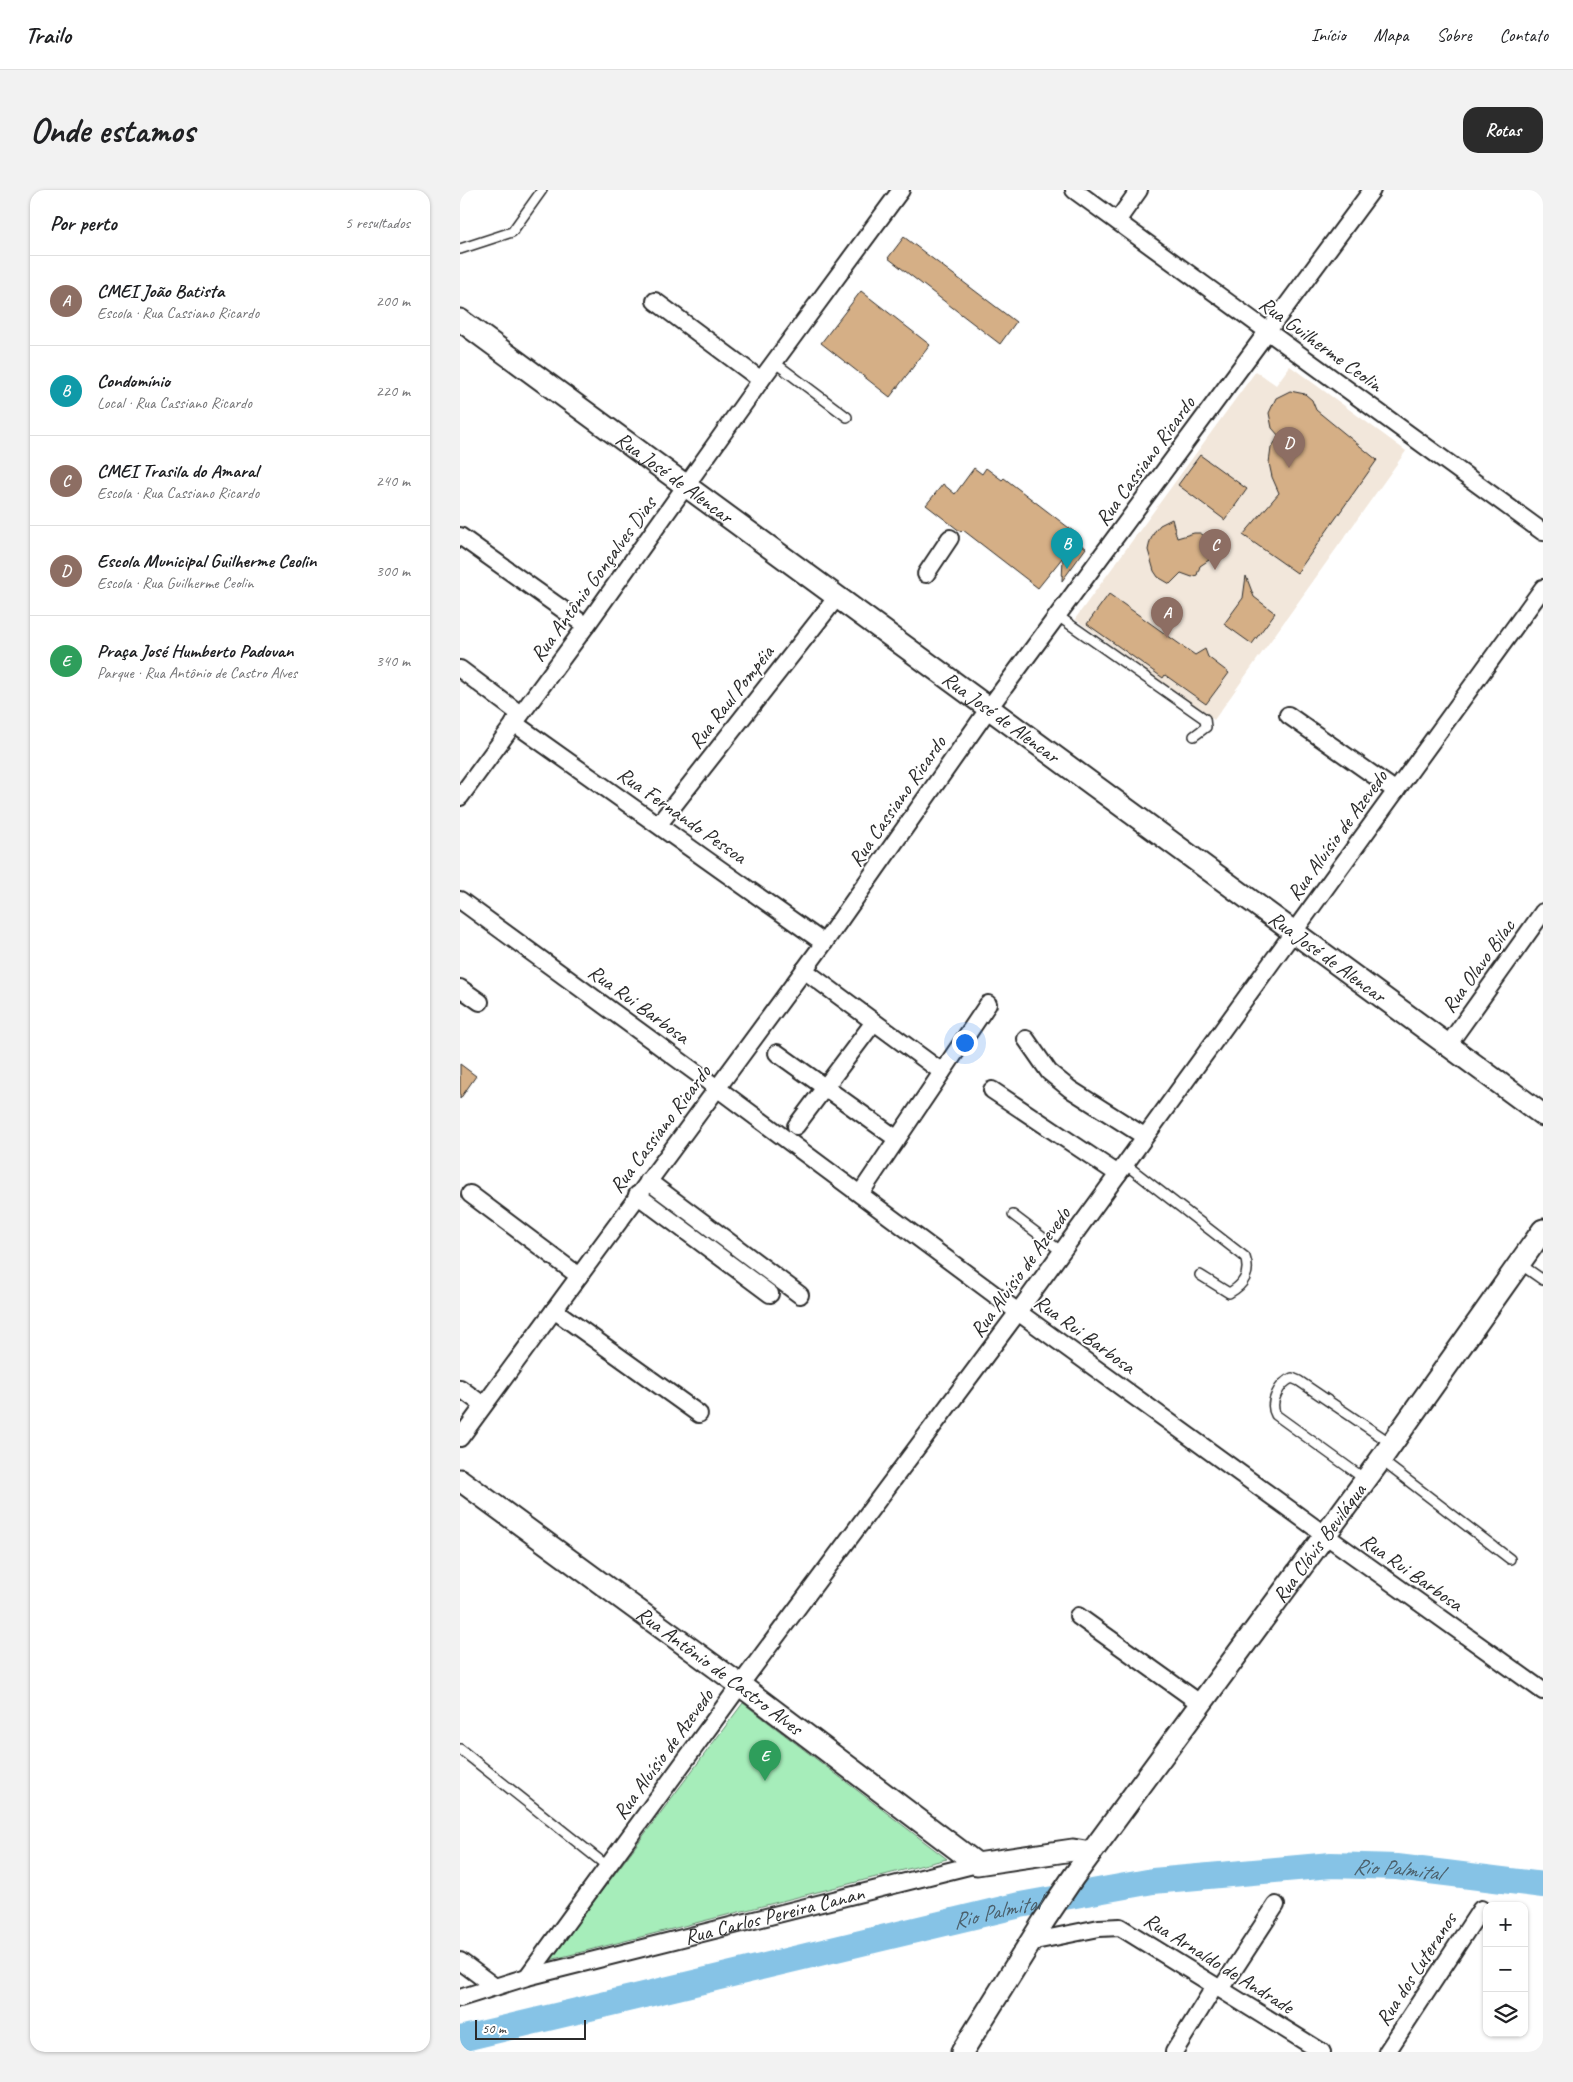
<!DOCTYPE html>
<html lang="pt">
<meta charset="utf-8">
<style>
:root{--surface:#fff;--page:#f2f2f2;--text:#202124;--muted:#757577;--line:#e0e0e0;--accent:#2b2b2b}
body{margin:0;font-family:Caveat,sans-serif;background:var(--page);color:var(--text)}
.controls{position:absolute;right:15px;bottom:15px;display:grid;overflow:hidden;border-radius:10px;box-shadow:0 1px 4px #0004}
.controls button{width:45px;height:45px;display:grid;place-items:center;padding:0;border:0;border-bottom:1px solid var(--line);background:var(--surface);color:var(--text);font:25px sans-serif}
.scale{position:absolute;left:15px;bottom:12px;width:111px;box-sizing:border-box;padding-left:5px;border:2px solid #2b2b2b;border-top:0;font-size:14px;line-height:18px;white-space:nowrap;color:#2b2b2b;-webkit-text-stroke:4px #fff;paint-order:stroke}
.you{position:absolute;left:504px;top:852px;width:18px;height:18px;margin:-12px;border:4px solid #fff;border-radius:50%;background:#1a73e8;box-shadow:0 0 0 8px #1a73e833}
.badge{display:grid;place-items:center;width:32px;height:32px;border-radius:50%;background:var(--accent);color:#fff;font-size:16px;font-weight:700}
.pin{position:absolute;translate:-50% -41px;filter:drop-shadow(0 1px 2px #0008)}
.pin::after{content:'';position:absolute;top:26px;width:18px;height:15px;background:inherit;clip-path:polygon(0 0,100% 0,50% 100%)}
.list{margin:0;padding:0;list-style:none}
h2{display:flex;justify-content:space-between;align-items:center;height:65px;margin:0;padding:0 20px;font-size:21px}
h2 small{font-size:16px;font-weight:400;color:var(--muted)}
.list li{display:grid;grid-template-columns:32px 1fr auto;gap:15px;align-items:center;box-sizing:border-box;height:90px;padding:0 20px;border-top:1px solid var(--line)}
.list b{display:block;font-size:19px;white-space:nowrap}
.list p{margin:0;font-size:16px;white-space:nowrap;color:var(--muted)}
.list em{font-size:16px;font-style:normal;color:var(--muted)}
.icon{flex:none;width:28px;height:28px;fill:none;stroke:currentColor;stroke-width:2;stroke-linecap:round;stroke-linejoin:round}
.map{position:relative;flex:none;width:1083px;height:1862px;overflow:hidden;border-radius:15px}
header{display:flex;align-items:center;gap:30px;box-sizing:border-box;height:70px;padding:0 25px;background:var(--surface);border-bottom:1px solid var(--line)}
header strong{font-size:24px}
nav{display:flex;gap:28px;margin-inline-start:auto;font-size:18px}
.intro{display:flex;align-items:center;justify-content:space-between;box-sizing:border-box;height:120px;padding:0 30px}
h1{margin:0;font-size:35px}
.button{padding:12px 22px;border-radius:15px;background:var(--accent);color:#fff;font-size:18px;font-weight:700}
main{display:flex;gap:30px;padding:0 30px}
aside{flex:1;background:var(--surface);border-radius:15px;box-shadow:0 1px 4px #0004}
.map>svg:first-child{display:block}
.built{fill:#f2e7db}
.green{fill:#a6edba;stroke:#688c72}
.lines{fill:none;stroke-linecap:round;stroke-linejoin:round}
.river{stroke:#86c3e6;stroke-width:26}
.building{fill:#d5af86;stroke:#2b2b2b}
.service-casing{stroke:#2b2b2b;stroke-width:12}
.minor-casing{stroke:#2b2b2b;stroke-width:20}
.tertiary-casing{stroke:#2b2b2b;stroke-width:25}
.service{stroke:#fff;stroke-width:9}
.minor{stroke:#fff;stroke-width:16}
.tertiary{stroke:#fff;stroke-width:21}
.labels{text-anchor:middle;stroke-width:4;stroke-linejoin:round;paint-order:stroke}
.street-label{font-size:21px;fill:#2b2b2b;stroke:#fff}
.water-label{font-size:22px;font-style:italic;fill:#4b606c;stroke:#fff}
</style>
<header>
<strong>Trailo</strong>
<nav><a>Início</a><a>Mapa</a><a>Sobre</a><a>Contato</a></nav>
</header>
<div class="intro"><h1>Onde estamos</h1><a class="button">Rotas</a></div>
<main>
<aside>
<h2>Por perto<small>5 resultados</small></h2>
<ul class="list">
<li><span class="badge" style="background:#8d6e63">A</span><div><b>CMEI João Batista</b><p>Escola · Rua Cassiano Ricardo</p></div><em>200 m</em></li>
<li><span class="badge" style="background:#0f9aa8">B</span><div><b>Condomínio</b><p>Local · Rua Cassiano Ricardo</p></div><em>220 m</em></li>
<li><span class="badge" style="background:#8d6e63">C</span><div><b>CMEI Trasila do Amaral</b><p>Escola · Rua Cassiano Ricardo</p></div><em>240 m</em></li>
<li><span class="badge" style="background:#8d6e63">D</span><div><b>Escola Municipal Guilherme Ceolin</b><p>Escola · Rua Guilherme Ceolin</p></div><em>300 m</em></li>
<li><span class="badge" style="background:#2e9e5b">E</span><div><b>Praça José Humberto Padovan</b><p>Parque · Rua Antônio de Castro Alves</p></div><em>340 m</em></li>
</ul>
</aside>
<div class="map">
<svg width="1083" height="1862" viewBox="0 0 1083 1862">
<rect width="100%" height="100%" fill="#fff"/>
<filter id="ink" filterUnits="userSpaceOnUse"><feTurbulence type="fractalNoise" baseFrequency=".02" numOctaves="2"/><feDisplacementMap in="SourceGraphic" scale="10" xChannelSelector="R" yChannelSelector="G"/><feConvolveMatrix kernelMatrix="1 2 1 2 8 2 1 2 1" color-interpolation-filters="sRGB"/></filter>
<g filter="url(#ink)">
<polygon class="built" points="830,176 946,261 754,530 615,429 796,181 816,195"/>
<polygon class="green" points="283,1513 487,1669 90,1770"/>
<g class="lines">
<path class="river" id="s1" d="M0,1849L560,1715L693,1691L871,1675L937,1677L1083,1695"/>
</g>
<g class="building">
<polygon points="444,47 556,132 540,154 428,68"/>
<polygon points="401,101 470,155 430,207 361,153"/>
<polygon points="830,201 845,204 852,210 856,220 917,270 837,383 783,345 819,303 812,287 809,273 811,258 819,246 812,238 809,223 816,208"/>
<polygon points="740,265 787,299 765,330 718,295"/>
<polygon points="514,278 522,284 526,278 542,290 544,288 613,341 609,346 626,358 602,391 603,367 578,398 503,340 501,342 466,315 483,294 495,304"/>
<polygon points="712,329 717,348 734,343 740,343 749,349 752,359 749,370 740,376 737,385 732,387 721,383 710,394 698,387 694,381 688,360 690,351 695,341 700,335"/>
<polygon points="786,386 794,407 815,423 792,454 764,434 783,408"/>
<polygon points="649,404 735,465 745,459 748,467 769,483 746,514 705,485 703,488 627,434"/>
<polygon points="0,874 16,886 0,909"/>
</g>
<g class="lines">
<defs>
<g id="service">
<polyline points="0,59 52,42 82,0"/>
<polyline points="314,172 387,227"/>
<polyline points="598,426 745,529 746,537 734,546"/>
<path d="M665,974L785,1067C791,1083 784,1095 769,1103L740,1085"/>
<polyline points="553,1025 602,1062"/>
<polyline points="1060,1074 1083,1090"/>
<polyline points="921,1270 1050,1369"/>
<path d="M906,1290L816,1225C809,1213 819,1193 832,1188L839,1191L932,1254"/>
<polyline points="0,1559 147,1676"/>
</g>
<g id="minor">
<polyline points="614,0 1083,342"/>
<polyline points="657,31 679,0"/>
<polyline points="195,111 301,190"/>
<polyline points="0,346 126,436"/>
<polyline points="466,384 490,348"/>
<polyline points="0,479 60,524"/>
<polyline points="828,525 936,601"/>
<polyline points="54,533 364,753"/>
<polyline points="0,607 126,436 301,190 441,0"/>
<polyline points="199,634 377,407"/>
<polyline points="0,710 257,898 558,1122 865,1345 1083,1501"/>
<polyline points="344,780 482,882"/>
<polyline points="0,798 20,812"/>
<polyline points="566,849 589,882 610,899 684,946"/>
<polyline points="988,855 1083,722"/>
<polyline points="317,863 437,949"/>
<polyline points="532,900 658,984"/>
<polyline points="336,936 414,832"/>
<polyline points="188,991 340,1105"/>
<polyline points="10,1004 119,1086"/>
<polyline points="400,1004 528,814"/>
<polyline points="177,1005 310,1104"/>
<polyline points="94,1120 239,1224"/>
<polyline points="0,1198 23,1215"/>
<polyline points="0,1248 364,753 529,518 912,0"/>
<polyline points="618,1426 741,1514"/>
<polyline points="570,1752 639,1738 660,1737 862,1862"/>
<polyline points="0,1771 35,1797"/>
<polyline points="67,1787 280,1495 558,1122 1083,398"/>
<polyline points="761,1799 816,1715"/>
<path id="s2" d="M0,1808L67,1787L517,1674"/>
<polyline points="714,1862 755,1796"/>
<polyline points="927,1862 1021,1719"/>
</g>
<g id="tertiary">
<path id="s3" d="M0,130L1083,925"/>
<path id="s4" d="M0,1290L280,1495L517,1674L613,1660L631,1663"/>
<path id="s5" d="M502,1862L585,1729L614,1686L921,1269L1083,1040"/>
</g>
</defs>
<use href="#service" class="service-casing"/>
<use href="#minor" class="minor-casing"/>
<use href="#tertiary" class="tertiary-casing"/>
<use href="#service" class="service"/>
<use href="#minor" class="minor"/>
<use href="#tertiary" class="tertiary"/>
</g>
</g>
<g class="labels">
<g class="street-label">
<text transform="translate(861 154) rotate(36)" y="7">Rua Guilherme Ceolin</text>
<text transform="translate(685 271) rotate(-54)" y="7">Rua Cassiano Ricardo</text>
<text dy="7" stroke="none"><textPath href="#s3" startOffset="266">Rua José de Alencar</textPath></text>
<text transform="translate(133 389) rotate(-54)" y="7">Rua Antônio Gonçalves Dias</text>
<text transform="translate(271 507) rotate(-52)" y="7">Rua Raul Pompéia</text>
<text dy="7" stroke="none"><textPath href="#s3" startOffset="671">Rua José de Alencar</textPath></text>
<text transform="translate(437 611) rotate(-55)" y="7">Rua Cassiano Ricardo</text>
<text transform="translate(222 625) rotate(35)" y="7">Rua Fernando Pessoa</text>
<text transform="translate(877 645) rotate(-54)" y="7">Rua Aluísio de Azevedo</text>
<text dy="7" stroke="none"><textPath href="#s3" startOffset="1076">Rua José de Alencar</textPath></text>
<text transform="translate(1018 776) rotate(-54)" y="7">Rua Olavo Bilac</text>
<text transform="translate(179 814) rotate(36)" y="7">Rua Rui Barbosa</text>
<text transform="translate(200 939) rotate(-53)" y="7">Rua Cassiano Ricardo</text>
<text transform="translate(560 1082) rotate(-54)" y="7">Rua Aluísio de Azevedo</text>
<text transform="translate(625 1144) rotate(36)" y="7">Rua Rui Barbosa</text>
<text dy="7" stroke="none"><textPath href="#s5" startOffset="622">Rua Clóvis Beviláqua</textPath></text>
<text transform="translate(952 1382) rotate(35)" y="7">Rua Rui Barbosa</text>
<text dy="7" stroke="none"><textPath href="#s4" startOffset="322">Rua Antônio de Castro Alves</textPath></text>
<text transform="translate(203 1564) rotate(-54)" y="7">Rua Aluísio de Azevedo</text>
<text dy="7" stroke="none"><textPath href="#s2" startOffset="325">Rua Carlos Pereira Canan</textPath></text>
<text transform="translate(759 1773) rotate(32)" y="7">Rua Arnaldo de Andrade</text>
<text transform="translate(956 1779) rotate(-57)" y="7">Rua dos Luteranos</text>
</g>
<g class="water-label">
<text dy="8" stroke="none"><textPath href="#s1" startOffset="956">Rio Palmital</textPath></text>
<text dy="8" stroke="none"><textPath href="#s1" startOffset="551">Rio Palmital</textPath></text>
</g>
</g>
</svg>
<div class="controls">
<button>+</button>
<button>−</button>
<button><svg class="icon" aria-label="layers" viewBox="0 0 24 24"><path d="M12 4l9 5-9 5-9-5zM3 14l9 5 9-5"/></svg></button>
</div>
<div class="scale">50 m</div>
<div class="you"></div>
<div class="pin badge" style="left:707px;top:448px;background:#8d6e63">A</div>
<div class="pin badge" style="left:607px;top:379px;background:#0f9aa8">B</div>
<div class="pin badge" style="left:755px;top:380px;background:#8d6e63">C</div>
<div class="pin badge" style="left:829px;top:278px;background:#8d6e63">D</div>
<div class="pin badge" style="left:305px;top:1591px;background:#2e9e5b">E</div>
</div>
</main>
